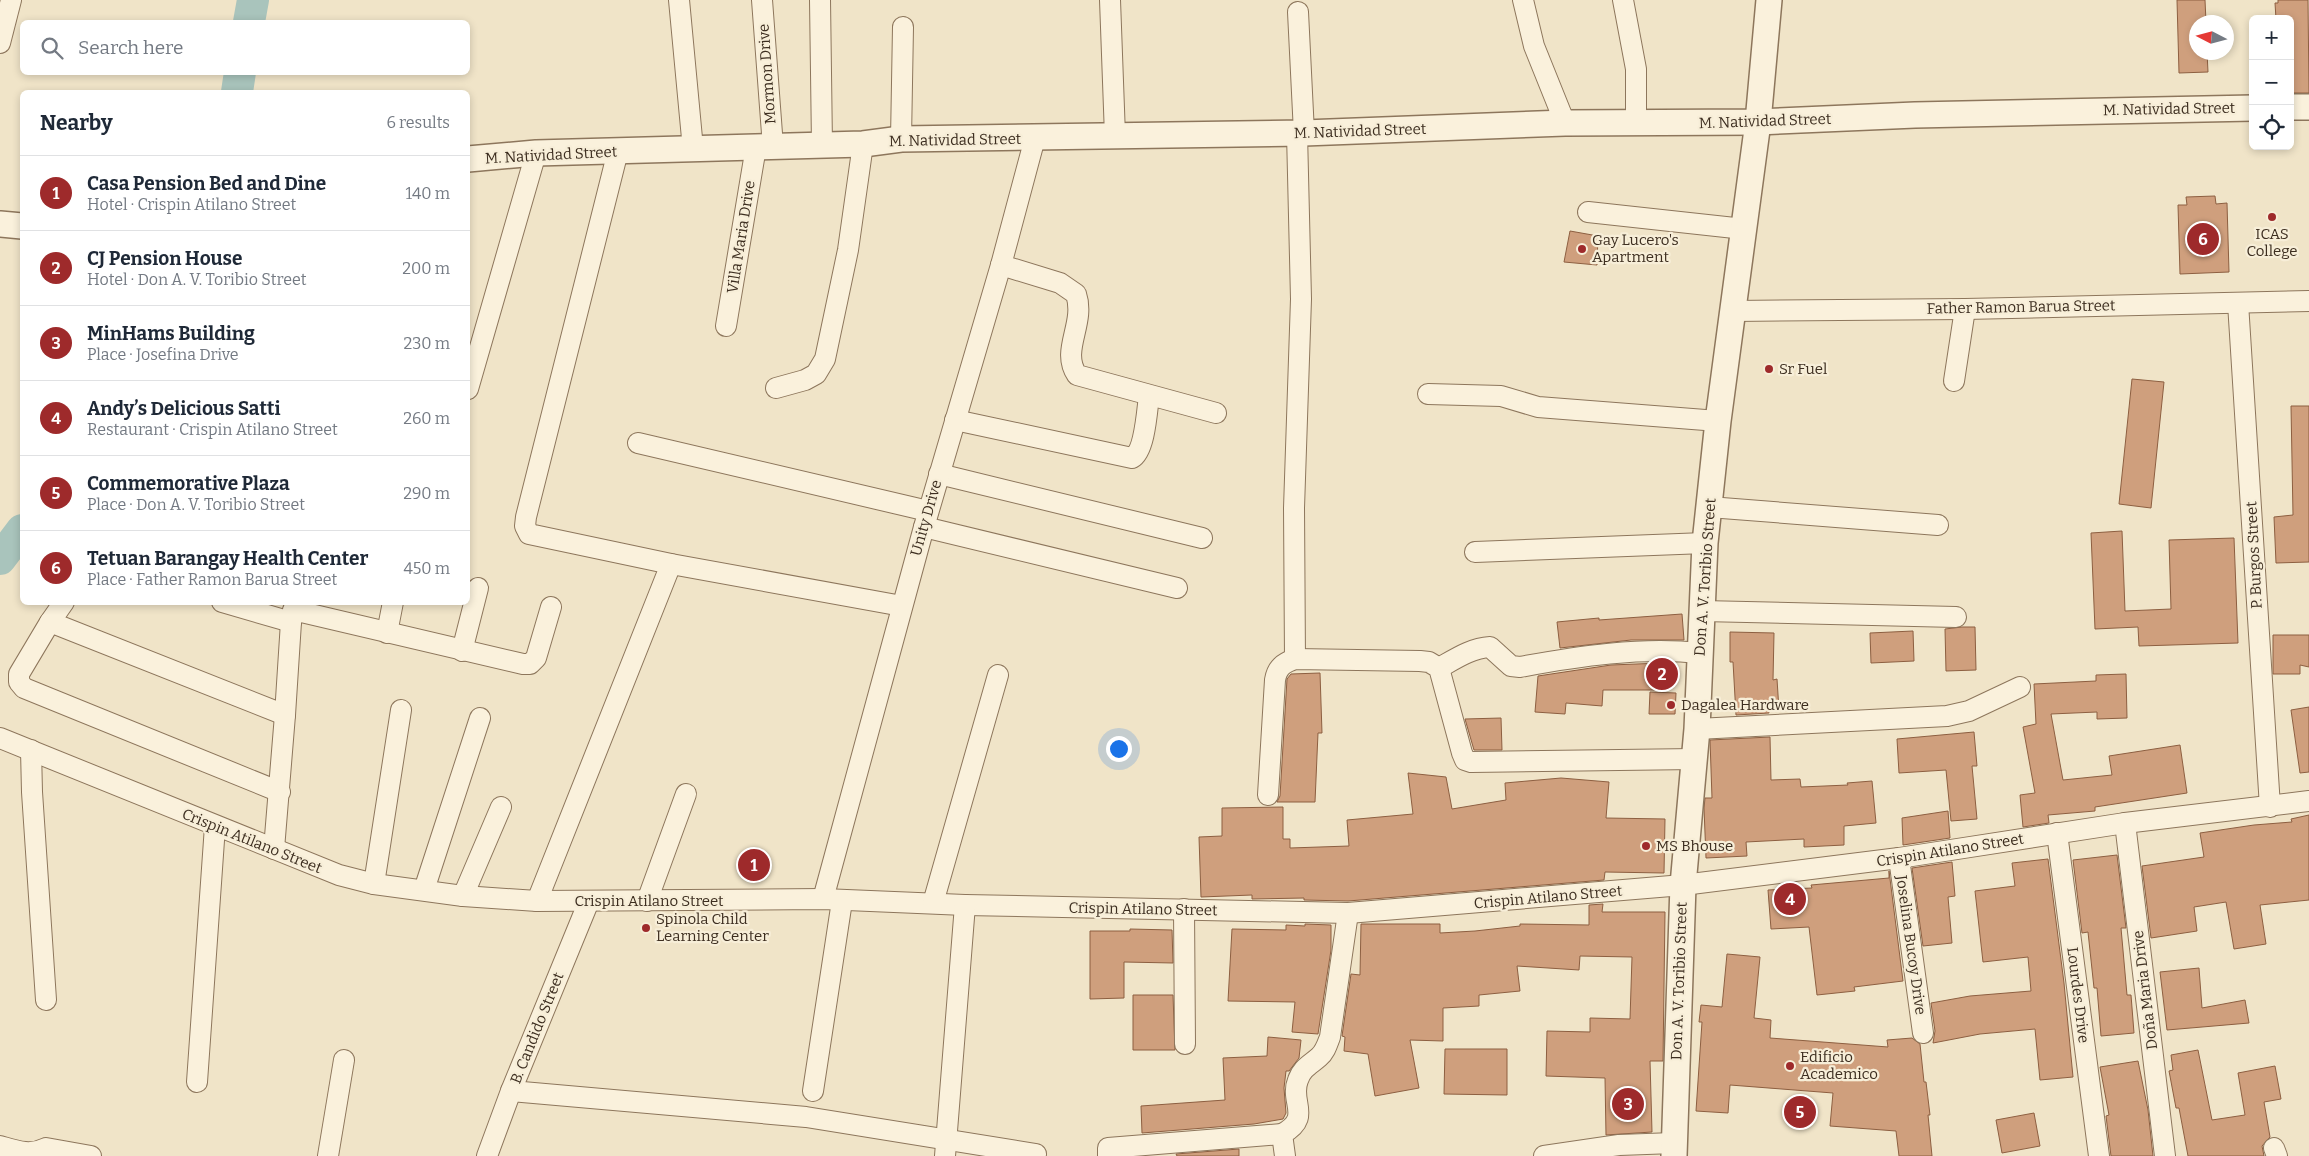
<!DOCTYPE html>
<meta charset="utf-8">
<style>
:root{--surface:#fff;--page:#f6f6f7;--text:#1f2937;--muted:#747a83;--line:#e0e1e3;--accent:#9e2a2b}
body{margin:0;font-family:Bitter,serif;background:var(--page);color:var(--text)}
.controls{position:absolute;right:15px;top:15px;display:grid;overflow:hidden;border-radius:8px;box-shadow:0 2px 8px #0003}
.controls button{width:45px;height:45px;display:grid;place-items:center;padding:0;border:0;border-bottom:1px solid var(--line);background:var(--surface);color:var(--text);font:25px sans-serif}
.compass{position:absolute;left:2189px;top:15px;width:45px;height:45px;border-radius:50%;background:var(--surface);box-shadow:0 2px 8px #0003;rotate:276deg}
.you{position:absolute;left:1118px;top:748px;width:18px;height:18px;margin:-12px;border:4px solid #fff;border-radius:50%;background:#1a73e8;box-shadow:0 0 0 8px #1a73e833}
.badge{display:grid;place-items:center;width:32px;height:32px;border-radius:50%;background:var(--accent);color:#fff;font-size:16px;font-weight:700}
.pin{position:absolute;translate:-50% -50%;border:2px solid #fff;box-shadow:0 1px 5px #0006}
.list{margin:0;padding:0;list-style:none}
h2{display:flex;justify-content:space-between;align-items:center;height:65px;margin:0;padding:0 20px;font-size:21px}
h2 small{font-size:16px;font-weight:400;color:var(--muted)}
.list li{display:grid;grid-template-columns:32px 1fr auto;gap:15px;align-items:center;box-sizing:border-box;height:75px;padding:0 20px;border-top:1px solid var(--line)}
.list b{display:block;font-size:19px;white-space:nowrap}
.list p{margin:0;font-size:16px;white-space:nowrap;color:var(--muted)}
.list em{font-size:16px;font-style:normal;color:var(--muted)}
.icon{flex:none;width:28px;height:28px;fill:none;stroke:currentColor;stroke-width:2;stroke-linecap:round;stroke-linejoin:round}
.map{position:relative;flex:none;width:2309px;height:1156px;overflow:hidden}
.search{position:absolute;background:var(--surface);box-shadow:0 2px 8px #0003;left:20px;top:20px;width:450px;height:55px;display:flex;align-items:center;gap:12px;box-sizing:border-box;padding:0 18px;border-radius:8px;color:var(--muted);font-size:19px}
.panel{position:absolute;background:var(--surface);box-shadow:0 2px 8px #0003;left:20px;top:90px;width:450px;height:515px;border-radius:8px}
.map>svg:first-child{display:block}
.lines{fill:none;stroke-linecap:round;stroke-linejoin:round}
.river{stroke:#a9c4bc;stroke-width:32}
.building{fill:#cf9f7d;stroke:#8d5f41}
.minor-casing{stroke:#8d765c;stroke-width:22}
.tertiary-casing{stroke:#8d765c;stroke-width:28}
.minor{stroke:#faf1dc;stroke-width:20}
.tertiary{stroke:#faf1dc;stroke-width:25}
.poi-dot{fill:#9e2a2b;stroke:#f7eed8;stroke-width:2}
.labels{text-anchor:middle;stroke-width:4.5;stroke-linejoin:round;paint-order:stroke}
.street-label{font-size:15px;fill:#3d2e20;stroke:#f7eed8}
.poi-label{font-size:15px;fill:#3d2e20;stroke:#f7eed8;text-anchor:start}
</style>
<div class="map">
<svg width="2309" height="1156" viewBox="0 0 2309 1156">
<rect width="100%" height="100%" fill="#f0e4c8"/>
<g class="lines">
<g class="river">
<polyline points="249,22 253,0"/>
<polyline points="237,92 240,72"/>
<polyline points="0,559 22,530"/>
</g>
</g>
<g class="building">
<polygon points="2177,0 2205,0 2206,22 2196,22 2196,52 2207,52 2208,72 2179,73"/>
<polygon points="2278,0 2308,0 2309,93 2290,93 2290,19 2276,19 2275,3 2278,3"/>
<polygon points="2215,196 2216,204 2227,203 2229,272 2180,274 2178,205 2187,205 2186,197"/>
<polygon points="1570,231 1598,236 1597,265 1564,262"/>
<polygon points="2132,379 2164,382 2151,508 2119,504"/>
<polygon points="2291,406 2309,406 2309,562 2276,563 2274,517 2293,515"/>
<polygon points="2122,531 2125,611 2171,609 2169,540 2234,538 2238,643 2139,646 2138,627 2095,629 2091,533"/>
<polygon points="1682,614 1684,640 1631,640 1560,648 1557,622 1599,618 1599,620"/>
<polygon points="1962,627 1975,627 1976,670 1946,671 1945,629"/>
<polygon points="1913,631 1914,661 1871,663 1870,633"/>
<polygon points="1730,632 1774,633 1773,680 1777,679 1779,710 1769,710 1769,713 1736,715 1733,662 1730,662"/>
<polygon points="2273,635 2309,635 2309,667 2300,665 2300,674 2273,674"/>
<polygon points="1662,663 1662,690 1603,690 1602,706 1566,703 1565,714 1535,712 1538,676 1611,665"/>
<polygon points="1320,673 1322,733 1318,733 1315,802 1277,802 1280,796 1287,679 1291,674"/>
<polygon points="2126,674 2127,718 2097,719 2097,712 2051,714 2063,780 2112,775 2109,756 2180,745 2187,793 2095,807 2095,811 2048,815 2049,823 2023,827 2020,795 2035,793 2023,727 2036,724 2034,684 2096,681 2096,675"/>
<polygon points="1650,692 1676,693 1675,714 1649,714"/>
<polygon points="2309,707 2309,772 2300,773 2291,710"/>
<polygon points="1501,718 1502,750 1474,750 1465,719"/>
<polygon points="1974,732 1977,766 1972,766 1977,819 1951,821 1946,770 1899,773 1897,739"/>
<polygon points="1770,737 1771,780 1800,779 1801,787 1848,785 1847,783 1872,781 1876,823 1844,826 1844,845 1804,847 1804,839 1746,842 1747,856 1706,858 1704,808 1705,798 1712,798 1710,740"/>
<polygon points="1408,773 1446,777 1452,809 1506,800 1505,783 1561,778 1609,782 1606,818 1665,819 1664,873 1605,872 1604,880 1348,901 1304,900 1304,898 1252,899 1252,895 1201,897 1199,837 1222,836 1222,808 1283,807 1283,839 1290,839 1290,848 1349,846 1347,820 1413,814"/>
<polygon points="1948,811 1950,838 1903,845 1902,818"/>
<polygon points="2309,815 2309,900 2260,905 2266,944 2234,949 2226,902 2194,907 2197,931 2151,938 2142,866 2204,857 2200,833 2254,825 2292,822 2291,819"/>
<polygon points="2117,855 2126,928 2121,928 2127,995 2131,995 2134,1033 2101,1036 2097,988 2094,988 2088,932 2082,933 2073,860"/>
<polygon points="2048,859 2064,983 2073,1077 2040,1080 2035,1029 1980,1034 1933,1043 1935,1031 1931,1003 1970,996 2031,991 2028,957 1983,962 1975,891 2015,886 2012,863"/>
<polygon points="1952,862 1955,896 1948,897 1952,943 1923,946 1912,868"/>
<polygon points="1889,871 1903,981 1854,987 1855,991 1817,995 1809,927 1771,929 1768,890 1812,888 1811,885 1889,878"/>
<polygon points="1603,904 1602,912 1665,912 1663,1061 1650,1061 1652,1132 1606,1135 1605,1078 1546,1076 1547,1031 1590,1032 1590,1018 1630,1019 1632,957 1580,956 1579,970 1517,966 1520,991 1479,995 1479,1006 1443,1008 1443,1041 1410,1040 1419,1088 1375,1096 1368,1054 1344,1051 1345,1037 1342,1036 1351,974 1360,975 1361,924 1440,924 1440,933 1475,931 1520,926 1520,924 1589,925 1589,905"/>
<polygon points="1305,924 1331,925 1331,950 1318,1034 1292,1032 1295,1002 1228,1001 1232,929 1286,930 1286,925 1305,926"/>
<polygon points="1130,929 1172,930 1173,963 1124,962 1124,998 1090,999 1090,931 1130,931"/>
<polygon points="1727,954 1760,957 1754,1018 1771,1020 1770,1038 1888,1047 1887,1040 1912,1038 1920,1044 1924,1082 1926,1082 1930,1115 1928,1115 1932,1156 1899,1156 1896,1131 1830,1126 1833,1093 1730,1085 1728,1113 1696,1111 1702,1022 1699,1022 1701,1005 1722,1007"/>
<polygon points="2199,968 2202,1008 2245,1000 2249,1023 2167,1030 2160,972"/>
<polygon points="1133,995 1173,995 1175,1050 1133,1050"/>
<polygon points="1268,1037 1301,1040 1299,1058 1289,1071 1286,1071 1284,1088 1286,1113 1283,1119 1254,1124 1142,1133 1141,1106 1225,1100 1223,1058 1267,1056"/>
<polygon points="1445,1049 1507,1049 1507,1095 1444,1094"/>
<polygon points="2198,1050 2212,1120 2245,1115 2238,1073 2275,1066 2281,1099 2264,1102 2270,1137 2262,1146 2264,1156 2188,1156 2179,1108 2176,1108 2169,1071 2173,1070 2171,1055"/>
<polygon points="2138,1061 2148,1110 2153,1156 2111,1156 2106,1116 2109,1115 2100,1067"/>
<polygon points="2034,1113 2040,1146 2002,1153 1996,1120"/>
<polygon points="1239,1149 1239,1156 1177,1156 1176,1154"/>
</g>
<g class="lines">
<defs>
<g id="minor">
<polyline points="679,0 693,149"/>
<polyline points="762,0 773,147"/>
<polyline points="820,0 822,145"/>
<polyline points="1110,0 1115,136"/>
<polyline points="1523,0 1534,46 1565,123"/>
<polyline points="1623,0 1636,69 1636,124"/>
<polyline points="1298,12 1304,133"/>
<polyline points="0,43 11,0"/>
<polyline points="901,139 903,27"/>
<polyline points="618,151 526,517 525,526 529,534 671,564 902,606"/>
<polyline points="1588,212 1744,229"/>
<path d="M1001,265L1060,283L1076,294C1086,324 1060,350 1077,375L1216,413"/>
<polyline points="2238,303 2270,807"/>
<polyline points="1733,311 1965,309 2309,301"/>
<polyline points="726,326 756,147"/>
<polyline points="1954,381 1965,309"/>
<polyline points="776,388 805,380 816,374 825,359 848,250 863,144"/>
<polyline points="468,389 536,153"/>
<polyline points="1428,394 1501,396 1538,407 1718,421"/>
<path d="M955,420L1132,458C1145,451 1147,410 1149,396"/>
<polyline points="638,443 928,511"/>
<polyline points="939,474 1202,538"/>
<polyline points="1709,507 1938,525"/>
<polyline points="924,527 1177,588"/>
<polyline points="1475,552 1705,543"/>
<polyline points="64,602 50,622 19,674 19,682 24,688 280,792"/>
<polyline points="222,602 291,622"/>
<polyline points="293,610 523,664 530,664 536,658 551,607"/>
<polyline points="1702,611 1956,617"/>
<polyline points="50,622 285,715"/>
<polyline points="387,633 393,602"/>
<polyline points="462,651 478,588"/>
<polyline points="1295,659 1294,508 1301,299 1297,133"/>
<path d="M1439,668C1455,659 1471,648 1490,647L1511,666L1520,667C1579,656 1640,647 1700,653"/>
<polyline points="1697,729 1947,716 1969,711 2020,687"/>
<polyline points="0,738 339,875 374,884 463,896 537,901 823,899 965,905 1348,913 1683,885 1899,858 2125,823 2309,801"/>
<polyline points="31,750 32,792 46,1000"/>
<path d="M1268,795L1275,680C1277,668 1283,663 1295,659L1420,661L1429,662L1439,668L1462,753L1465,760L1471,762L1695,759"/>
<polyline points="2125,823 2165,1156"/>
<polyline points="2057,833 2099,1156"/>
<polyline points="274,849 285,715 291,622 296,602"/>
<polyline points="1899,858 1923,1033"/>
<polyline points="374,884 401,710"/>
<polyline points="424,890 480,718"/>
<polyline points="463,896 501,807"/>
<polyline points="823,899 924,527 1001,265 1035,138"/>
<polyline points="537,901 671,564"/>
<polyline points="647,901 686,794"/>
<polyline points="933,903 998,675"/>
<polyline points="1184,909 1185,1044"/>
<polyline points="197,1082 215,826"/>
<polyline points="511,1091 806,1117 1036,1154"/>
<polyline points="813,1091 842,901"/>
<polyline points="1282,1134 1285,1156"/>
<path d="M0,1146C17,1151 30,1156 46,1148L91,1156"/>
<polyline points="2274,1148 2277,1156"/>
<polyline points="328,1156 344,1060"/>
<polyline points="487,1156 511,1091 589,901"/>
<polyline points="945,1156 965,905"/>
<path d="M1108,1156V1148L1282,1134C1313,1117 1289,1102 1298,1080C1302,1068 1310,1065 1319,1057C1325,1052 1327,1045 1330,1037L1348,913"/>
<polyline points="1544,1156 1619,1145 1674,1143"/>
</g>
<g id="tertiary">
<polyline points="2290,107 2309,107"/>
<polyline points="468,159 536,153 863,144 901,139 1304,133 1565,123 1758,122 1915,115 2253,108"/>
<polyline points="0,224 22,226"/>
<polyline points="1674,1156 1683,885 1697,729 1705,543 1718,421 1758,122 1769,0"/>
</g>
</defs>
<use href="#minor" class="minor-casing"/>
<use href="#tertiary" class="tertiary-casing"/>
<use href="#minor" class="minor"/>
<use href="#tertiary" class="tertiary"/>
</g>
<g class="poi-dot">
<circle cx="2272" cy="217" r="5"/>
<circle cx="1582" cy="249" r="5"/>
<circle cx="1769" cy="369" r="5"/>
<circle cx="1671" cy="705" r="5"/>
<circle cx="1646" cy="846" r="5"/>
<circle cx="646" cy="928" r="5"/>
<circle cx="1790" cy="1066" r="5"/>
</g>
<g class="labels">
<g class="street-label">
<text transform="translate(767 74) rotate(-94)" y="5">Mormon Drive</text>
<text transform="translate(2169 109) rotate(-1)" y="5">M. Natividad Street</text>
<text transform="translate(1765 121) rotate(-2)" y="5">M. Natividad Street</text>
<text transform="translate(1360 131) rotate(-2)" y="5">M. Natividad Street</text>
<text transform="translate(955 140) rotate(-1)" y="5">M. Natividad Street</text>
<text transform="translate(551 155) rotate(-3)" y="5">M. Natividad Street</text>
<text transform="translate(741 237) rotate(-81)" y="5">Villa Maria Drive</text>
<text transform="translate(2021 307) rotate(-1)" y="5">Father Ramon Barua Street</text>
<text transform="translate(926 518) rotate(-74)" y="5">Unity Drive</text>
<text transform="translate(2254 555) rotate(-93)" y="5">P. Burgos Street</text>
<text transform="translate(1705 577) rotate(-86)" y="5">Don A. V. Toribio Street</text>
<text transform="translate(252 841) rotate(22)" y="5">Crispin Atilano Street</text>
<text transform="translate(1950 850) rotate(-9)" y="5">Crispin Atilano Street</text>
<text transform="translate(1548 897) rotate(-5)" y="5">Crispin Atilano Street</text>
<text x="649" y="906">Crispin Atilano Street</text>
<text transform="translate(1143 909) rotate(1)" y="5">Crispin Atilano Street</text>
<text transform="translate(1911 945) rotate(82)" y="5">Joselina Bucoy Drive</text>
<text transform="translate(1679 981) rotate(-88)" y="5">Don A. V. Toribio Street</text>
<text transform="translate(2145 990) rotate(-97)" y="5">Doña Maria Drive</text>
<text transform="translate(2078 995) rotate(83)" y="5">Lourdes Drive</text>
<text transform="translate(537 1028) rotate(-68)" y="5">B. Candido Street</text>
</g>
<g class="poi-label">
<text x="2272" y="239" text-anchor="middle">ICAS<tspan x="2272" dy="17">College</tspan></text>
<text x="1592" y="245">Gay Lucero's<tspan x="1592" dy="17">Apartment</tspan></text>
<text x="1779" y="374">Sr Fuel</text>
<text x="1681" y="710">Dagalea Hardware</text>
<text x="1656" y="851">MS Bhouse</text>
<text x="656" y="924">Spinola Child<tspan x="656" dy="17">Learning Center</tspan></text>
<text x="1800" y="1062">Edificio<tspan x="1800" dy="17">Academico</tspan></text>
</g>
</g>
</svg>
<div class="controls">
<button>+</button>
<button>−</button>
<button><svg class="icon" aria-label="locate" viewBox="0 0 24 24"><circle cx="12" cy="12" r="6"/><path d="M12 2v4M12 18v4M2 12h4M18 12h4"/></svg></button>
</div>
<svg class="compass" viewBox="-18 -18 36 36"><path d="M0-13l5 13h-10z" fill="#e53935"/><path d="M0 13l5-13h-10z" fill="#747a83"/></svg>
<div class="you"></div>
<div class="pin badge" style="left:754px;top:865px">1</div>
<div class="pin badge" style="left:1662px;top:674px">2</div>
<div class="pin badge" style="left:1628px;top:1104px">3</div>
<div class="pin badge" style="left:1790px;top:899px">4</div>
<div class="pin badge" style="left:1800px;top:1112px">5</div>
<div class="pin badge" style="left:2203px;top:239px">6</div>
<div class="search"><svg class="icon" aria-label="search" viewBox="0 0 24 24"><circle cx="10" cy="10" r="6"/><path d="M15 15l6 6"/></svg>Search here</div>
<section class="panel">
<h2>Nearby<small>6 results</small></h2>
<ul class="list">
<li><span class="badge">1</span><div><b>Casa Pension Bed and Dine</b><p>Hotel · Crispin Atilano Street</p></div><em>140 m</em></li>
<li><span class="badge">2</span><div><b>CJ Pension House</b><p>Hotel · Don A. V. Toribio Street</p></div><em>200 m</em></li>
<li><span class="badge">3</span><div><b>MinHams Building</b><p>Place · Josefina Drive</p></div><em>230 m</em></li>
<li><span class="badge">4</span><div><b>Andy’s Delicious Satti</b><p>Restaurant · Crispin Atilano Street</p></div><em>260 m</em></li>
<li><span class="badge">5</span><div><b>Commemorative Plaza</b><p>Place · Don A. V. Toribio Street</p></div><em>290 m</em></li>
<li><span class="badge">6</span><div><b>Tetuan Barangay Health Center</b><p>Place · Father Ramon Barua Street</p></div><em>450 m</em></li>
</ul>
</section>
</div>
